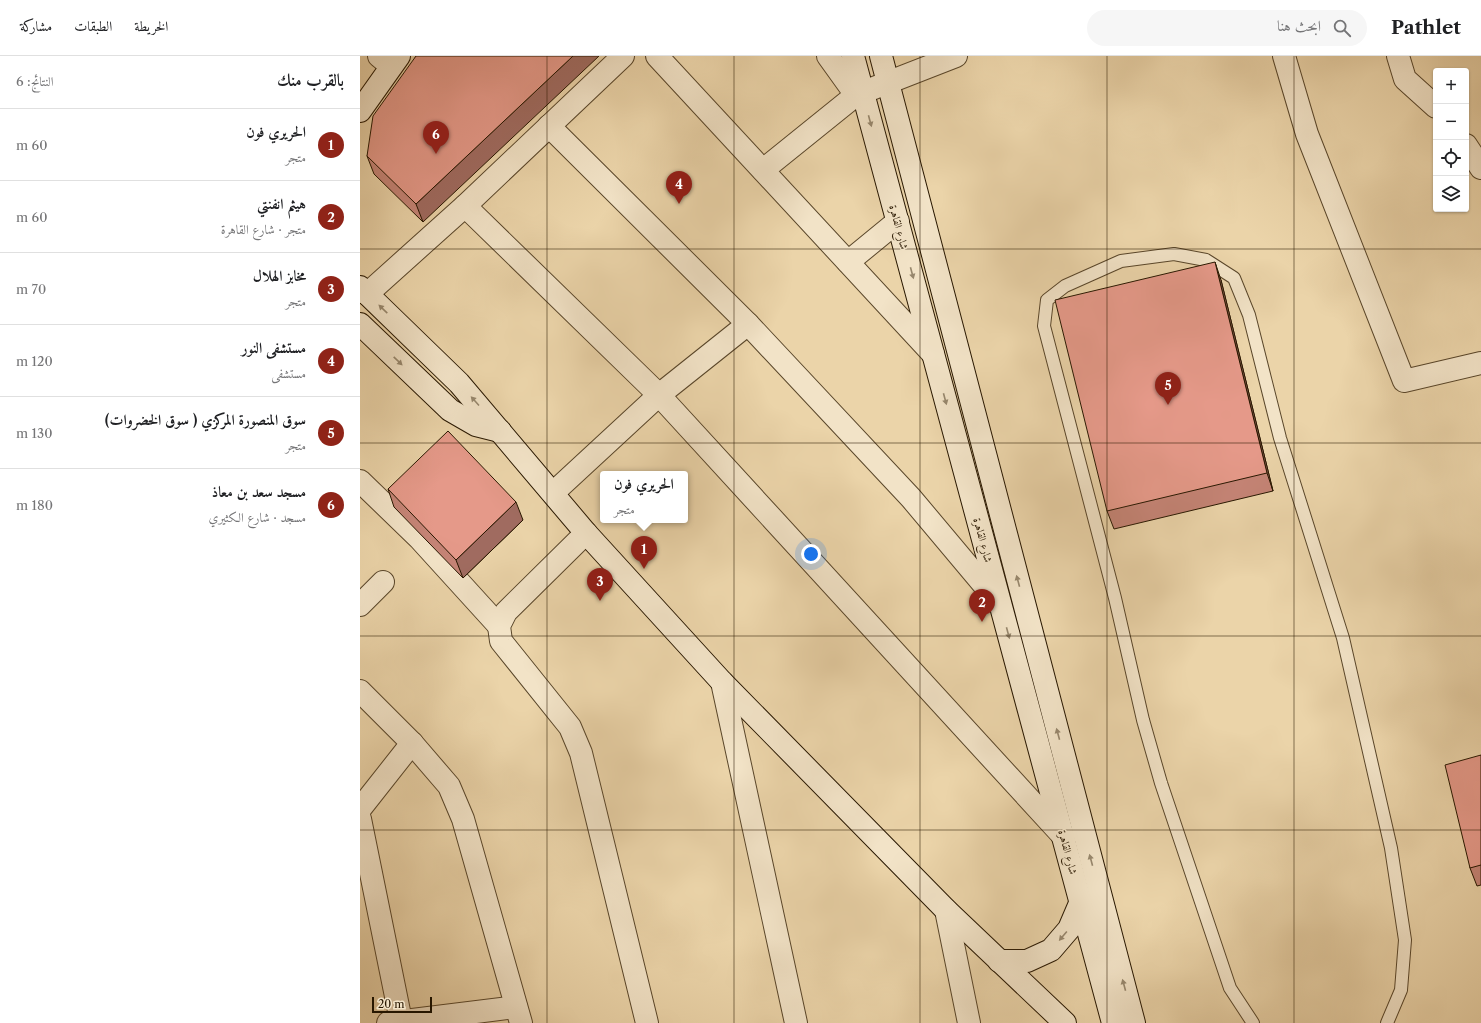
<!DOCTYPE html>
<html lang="ar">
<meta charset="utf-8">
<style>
:root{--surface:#fff;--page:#f6f6f6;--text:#202124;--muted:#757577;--line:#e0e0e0;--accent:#8f2418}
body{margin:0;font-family:"Libre Caslon Text",Amiri,serif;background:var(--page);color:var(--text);direction:rtl}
.controls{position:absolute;right:12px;top:12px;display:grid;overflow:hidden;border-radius:4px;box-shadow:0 1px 3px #0004}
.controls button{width:36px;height:36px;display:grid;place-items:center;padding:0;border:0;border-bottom:1px solid var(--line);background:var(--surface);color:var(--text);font:20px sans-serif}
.scale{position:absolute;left:12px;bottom:10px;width:60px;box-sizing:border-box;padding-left:4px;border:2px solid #281700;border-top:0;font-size:11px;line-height:14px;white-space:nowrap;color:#281700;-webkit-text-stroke:3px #f2e3c7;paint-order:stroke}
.you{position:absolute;left:451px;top:498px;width:14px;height:14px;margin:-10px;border:3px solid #fff;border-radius:50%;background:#1a73e8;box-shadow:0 0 0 6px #1a73e833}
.badge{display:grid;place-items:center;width:26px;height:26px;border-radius:50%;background:var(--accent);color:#fff;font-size:13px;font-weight:700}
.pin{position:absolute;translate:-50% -33px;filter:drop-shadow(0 1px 2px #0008)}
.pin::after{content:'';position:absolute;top:21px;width:14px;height:12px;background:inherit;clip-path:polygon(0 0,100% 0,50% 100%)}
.popup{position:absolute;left:240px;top:415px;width:88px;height:52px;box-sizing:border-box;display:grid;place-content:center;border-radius:4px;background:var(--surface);filter:drop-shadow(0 1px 3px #0005);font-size:13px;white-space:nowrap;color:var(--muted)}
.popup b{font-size:15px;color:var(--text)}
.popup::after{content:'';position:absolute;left:50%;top:100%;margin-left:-8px;border:8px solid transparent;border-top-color:var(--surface)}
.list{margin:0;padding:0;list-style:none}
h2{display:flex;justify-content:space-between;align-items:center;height:52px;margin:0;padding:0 16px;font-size:17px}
h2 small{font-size:13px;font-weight:400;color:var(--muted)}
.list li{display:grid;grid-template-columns:26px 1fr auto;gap:12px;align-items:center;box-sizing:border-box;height:72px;padding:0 16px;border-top:1px solid var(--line)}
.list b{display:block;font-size:15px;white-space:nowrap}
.list p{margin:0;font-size:13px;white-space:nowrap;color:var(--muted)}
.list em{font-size:13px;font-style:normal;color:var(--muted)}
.icon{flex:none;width:22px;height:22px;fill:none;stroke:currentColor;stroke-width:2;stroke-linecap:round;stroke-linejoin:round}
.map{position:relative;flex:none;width:1121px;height:967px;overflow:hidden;direction:ltr}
header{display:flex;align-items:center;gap:24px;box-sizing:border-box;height:56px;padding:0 20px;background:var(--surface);border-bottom:1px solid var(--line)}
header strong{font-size:19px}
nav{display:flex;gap:22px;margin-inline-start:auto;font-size:14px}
.search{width:280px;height:36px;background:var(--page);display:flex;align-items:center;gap:10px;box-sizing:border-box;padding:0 14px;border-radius:22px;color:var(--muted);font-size:15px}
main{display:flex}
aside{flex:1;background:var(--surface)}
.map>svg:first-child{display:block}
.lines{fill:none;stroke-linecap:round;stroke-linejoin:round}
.lane-casing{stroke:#59462a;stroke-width:14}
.street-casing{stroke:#59462a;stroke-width:24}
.secondary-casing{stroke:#281700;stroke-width:24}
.lane{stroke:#f2e3c7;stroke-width:12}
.street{stroke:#f2e3c7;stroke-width:22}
.secondary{stroke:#f2e3c7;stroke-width:22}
.wall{fill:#c58476;stroke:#281700}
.shaded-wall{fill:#a06b60;stroke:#281700}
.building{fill:#e59989;stroke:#281700}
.oneway{fill:#97876d}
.grid{fill:none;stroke:#281700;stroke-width:1;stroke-opacity:0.55}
.labels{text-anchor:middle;stroke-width:3;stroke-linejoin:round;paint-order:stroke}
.street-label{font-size:11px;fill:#281700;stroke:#f2e3c7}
</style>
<header>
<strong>Pathlet</strong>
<div class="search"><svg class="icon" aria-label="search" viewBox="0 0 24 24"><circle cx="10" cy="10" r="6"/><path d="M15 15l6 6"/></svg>ابحث هنا</div>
<nav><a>الخريطة</a><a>الطبقات</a><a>مشاركة</a></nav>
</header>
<main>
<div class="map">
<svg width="1121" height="967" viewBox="0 0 1121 967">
<rect width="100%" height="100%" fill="#ebd4a9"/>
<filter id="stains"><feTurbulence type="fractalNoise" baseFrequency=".005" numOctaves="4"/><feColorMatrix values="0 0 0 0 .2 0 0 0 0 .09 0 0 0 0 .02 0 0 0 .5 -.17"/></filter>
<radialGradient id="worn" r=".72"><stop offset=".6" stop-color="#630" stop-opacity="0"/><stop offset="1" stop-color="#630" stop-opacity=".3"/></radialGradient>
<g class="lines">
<defs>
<polyline id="lane" points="893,967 870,932 801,727 783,664 755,542 684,270 687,244 705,230 761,205 814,198 846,204 874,222 889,259 920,382 983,582 1031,792 1045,884 1041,934 1027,967"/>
<g id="street">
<polyline points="19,0 31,10"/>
<polyline points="297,0 573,298"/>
<polyline points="468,0 496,39"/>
<polyline points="924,0 947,78 1044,325 1121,307"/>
<polyline points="1038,0 1045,23 1076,51"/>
<polyline points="189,70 388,268 551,442 640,548"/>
<polyline points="1106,89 1121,112"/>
<polyline points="403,114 496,39 596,0"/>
<polyline points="105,150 299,339 704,781"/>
<polyline points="488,206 538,165"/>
<polyline points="7,238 105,150 263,0"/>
<polyline points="0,425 59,482 139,570"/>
<polyline points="193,437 299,339 388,268"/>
<polyline points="226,477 146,556 139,570 141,585 210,671 221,697 287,967"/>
<polyline points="0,549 23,526"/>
<polyline points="362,626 436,967"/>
<polyline points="0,635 52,687 89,730 103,763 161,967"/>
<polyline points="0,753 52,687"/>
<polyline points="0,763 41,965"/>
<polyline points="586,854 609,967"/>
<polyline points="28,967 156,951"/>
</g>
<g id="secondary">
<polyline points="493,0 753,967"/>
<polyline points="521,0 774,967"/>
<polyline points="0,55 39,0"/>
<polyline points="0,231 99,327 226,477 362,626 586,854 705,967"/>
<polyline points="0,268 90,354 116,369 140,375"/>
<polyline points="639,905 667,905 691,894 709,873 721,845"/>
</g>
</defs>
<use href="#lane" class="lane-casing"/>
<use href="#street" class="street-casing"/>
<use href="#secondary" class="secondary-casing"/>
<use href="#lane" class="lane"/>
<use href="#street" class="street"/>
<use href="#secondary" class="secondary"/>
</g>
<g class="wall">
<polygon points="56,0 63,166 14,118 7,100"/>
<polygon points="861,224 913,435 754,473 747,455"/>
<polygon points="28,433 163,464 103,522 34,451"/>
<polygon points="1121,699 1121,829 1117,830 1110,812"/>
</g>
<g class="shaded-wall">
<polygon points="213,0 239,0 63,166 56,148"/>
<polygon points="855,206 861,224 913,435 907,417"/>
<polygon points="156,446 163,464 103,522 96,504"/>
</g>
<g class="building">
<polygon points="56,0 213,0 56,148 7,100 13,60"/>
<polygon points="855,206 907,417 747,455 695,244"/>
<polygon points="88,375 156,446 96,504 28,433"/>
<polygon points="1121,699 1121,809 1110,812 1085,709"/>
</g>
<defs><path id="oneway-solid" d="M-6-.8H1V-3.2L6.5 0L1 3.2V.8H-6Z"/></defs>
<g class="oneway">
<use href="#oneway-solid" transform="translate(510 65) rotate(75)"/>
<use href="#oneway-solid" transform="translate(552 217) rotate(75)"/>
<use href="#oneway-solid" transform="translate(23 253) rotate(-136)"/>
<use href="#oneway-solid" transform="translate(38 305) rotate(44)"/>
<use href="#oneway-solid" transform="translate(585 343) rotate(75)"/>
<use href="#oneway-solid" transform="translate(115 345) rotate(-132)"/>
<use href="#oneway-solid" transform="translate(658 525) rotate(-105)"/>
<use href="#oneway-solid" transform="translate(648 577) rotate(75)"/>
<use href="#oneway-solid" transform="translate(698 678) rotate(-105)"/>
<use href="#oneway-solid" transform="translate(731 804) rotate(-105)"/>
<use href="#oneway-solid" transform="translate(703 880) rotate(130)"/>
<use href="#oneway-solid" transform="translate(764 929) rotate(-105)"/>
</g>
<path class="grid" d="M187,0V967M374,0V967M560,0V967M747,0V967M934,0V967M0,193H1121M0,387H1121M0,580H1121M0,774H1121"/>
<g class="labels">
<g class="street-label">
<text transform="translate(539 171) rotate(75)" y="4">شارع القاهرة</text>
<text transform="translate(623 484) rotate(75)" y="4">شارع القاهرة</text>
<text transform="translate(708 796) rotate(75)" y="4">شارع القاهرة</text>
</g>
</g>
<rect width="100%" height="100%" filter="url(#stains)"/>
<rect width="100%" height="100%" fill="url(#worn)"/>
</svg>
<div class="controls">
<button>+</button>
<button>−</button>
<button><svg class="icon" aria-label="locate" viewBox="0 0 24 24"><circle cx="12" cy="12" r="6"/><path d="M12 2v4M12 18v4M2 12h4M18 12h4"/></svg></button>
<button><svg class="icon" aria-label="layers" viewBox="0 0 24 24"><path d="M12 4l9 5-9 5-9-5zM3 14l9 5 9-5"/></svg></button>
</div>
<div class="scale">20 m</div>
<div class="you"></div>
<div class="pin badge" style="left:284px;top:513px">1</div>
<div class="popup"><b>الحريري فون</b>متجر</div>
<div class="pin badge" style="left:622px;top:566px">2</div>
<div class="pin badge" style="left:240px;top:545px">3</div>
<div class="pin badge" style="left:319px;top:148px">4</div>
<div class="pin badge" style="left:808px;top:349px">5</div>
<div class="pin badge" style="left:76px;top:98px">6</div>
</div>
<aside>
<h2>بالقرب منك<small>النتائج: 6</small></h2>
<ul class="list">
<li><span class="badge">1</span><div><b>الحريري فون</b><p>متجر</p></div><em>60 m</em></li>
<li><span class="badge">2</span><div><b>هيثم انفنتي</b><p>متجر · شارع القاهرة</p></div><em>60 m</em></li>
<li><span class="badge">3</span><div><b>مخابز الهلال</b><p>متجر</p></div><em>70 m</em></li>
<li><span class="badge">4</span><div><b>مستشفى النور</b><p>مستشفى</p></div><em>120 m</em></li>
<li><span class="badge">5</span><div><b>سوق المنصورة المركزي ( سوق الخضروات)</b><p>متجر</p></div><em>130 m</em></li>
<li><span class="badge">6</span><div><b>مسجد سعد بن معاذ</b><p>مسجد · شارع الكثيري</p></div><em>180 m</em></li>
</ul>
</aside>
</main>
